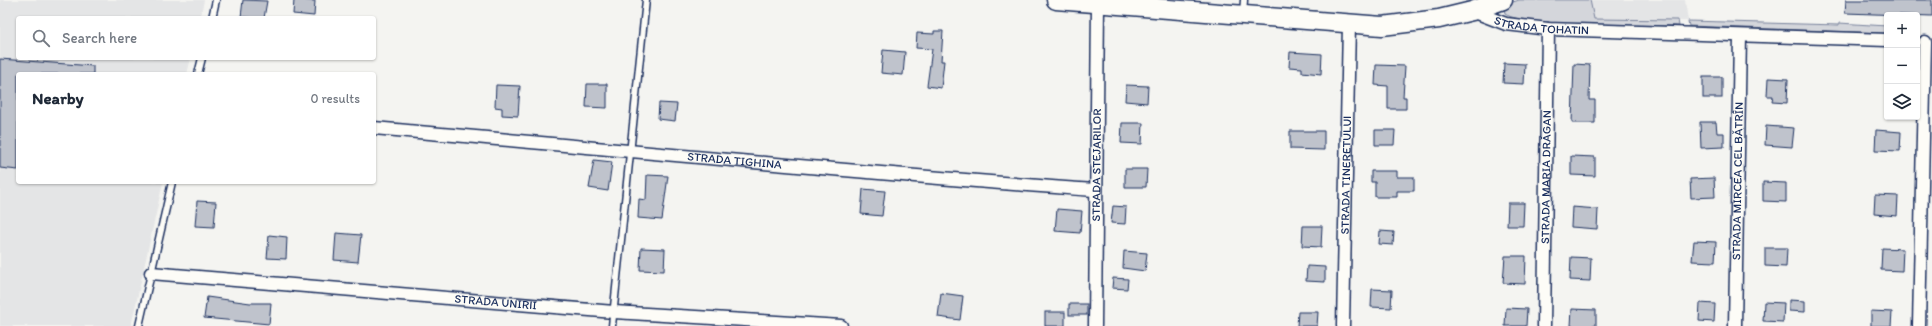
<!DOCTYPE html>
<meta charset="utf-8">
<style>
:root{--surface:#fff;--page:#f2f2f3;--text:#1f2937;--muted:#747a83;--line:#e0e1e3}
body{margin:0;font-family:Itim,sans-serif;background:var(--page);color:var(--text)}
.controls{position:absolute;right:12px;top:12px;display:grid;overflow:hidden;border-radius:4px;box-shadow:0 1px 3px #0004}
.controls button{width:36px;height:36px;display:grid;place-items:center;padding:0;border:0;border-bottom:1px solid var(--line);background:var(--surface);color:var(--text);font:20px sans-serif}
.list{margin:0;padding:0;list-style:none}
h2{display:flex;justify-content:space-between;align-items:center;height:52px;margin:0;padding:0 16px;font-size:17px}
h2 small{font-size:13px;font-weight:400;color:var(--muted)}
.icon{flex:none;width:22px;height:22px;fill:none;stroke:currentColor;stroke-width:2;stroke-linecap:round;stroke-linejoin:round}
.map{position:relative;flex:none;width:1932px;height:326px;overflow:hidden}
.search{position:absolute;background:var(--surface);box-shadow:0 1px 3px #0004;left:16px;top:16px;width:360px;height:44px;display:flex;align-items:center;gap:10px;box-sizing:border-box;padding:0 14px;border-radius:4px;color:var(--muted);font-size:15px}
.panel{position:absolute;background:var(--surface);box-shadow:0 1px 3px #0004;left:16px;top:72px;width:360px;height:112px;border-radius:4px}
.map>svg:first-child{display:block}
.built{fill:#e4e5e6}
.green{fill:#d4d6db;stroke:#78829c}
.building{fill:#bfc3cc;stroke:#1b2f5e}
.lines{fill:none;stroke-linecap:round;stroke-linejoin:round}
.lane-casing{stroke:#1b2f5e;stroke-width:9}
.street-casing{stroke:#1b2f5e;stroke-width:15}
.secondary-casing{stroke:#1b2f5e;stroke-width:21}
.lane{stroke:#fdfcf7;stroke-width:6}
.street{stroke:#fdfcf7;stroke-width:12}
.secondary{stroke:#fdfcf7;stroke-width:18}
.labels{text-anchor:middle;stroke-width:3;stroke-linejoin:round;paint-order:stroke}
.street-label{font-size:12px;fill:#1b2f5e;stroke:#fdfcf7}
</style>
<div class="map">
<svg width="1932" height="326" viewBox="0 0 1932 326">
<rect width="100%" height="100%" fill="#f4f4f1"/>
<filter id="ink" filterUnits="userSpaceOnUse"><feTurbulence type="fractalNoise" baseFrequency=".025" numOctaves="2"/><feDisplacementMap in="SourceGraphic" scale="8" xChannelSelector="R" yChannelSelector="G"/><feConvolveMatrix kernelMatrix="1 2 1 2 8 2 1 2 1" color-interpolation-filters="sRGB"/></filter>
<g filter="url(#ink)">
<g class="built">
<polygon points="0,0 204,0 200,18 18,18 18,58 191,58 187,74 18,74 18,182 163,182 131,326 0,326"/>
<polygon points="1590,0 1685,0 1688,21 1594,19"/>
</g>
<g class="green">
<path d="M1519,0H1590L1594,19L1678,20L1679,26C1647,25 1526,28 1505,14L1504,8L1507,4Z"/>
<polygon points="1688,21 1839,25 1839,23 1887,26 1887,33 1689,26"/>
</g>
<g class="building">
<polygon points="243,0 267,1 264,18 241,17"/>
<polygon points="294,0 315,1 314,16 293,14"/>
<polygon points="1846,0 1932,0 1932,16 1845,13"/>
<polygon points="934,31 943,31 941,61 944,61 941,88 927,86 932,49 916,48 917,33 934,34"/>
<polygon points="883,50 905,52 903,75 881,73"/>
<polygon points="1290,52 1322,54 1321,74 1302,72 1302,68 1289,67"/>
<polygon points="0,59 93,66 93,74 18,74 18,170 0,168"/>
<polygon points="1504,63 1525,64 1524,84 1503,83"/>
<polygon points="1574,64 1590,65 1589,100 1595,100 1595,123 1572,123"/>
<polygon points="1376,65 1405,66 1403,97 1406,97 1406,109 1388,109 1388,86 1375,85"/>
<rect x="1703" y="77" width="19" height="21"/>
<polygon points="1768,78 1788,79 1787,103 1772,102 1773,96 1767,96"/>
<polygon points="587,84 607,84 607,108 586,107"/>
<polygon points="496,85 520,86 518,116 502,115 502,108 495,107"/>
<polygon points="1126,85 1148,86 1147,103 1125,101"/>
<polygon points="659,103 677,104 675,121 658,119"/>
<polygon points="1700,122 1716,122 1717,133 1724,133 1724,147 1701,148"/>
<polygon points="1122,123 1143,123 1142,144 1121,143"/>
<polygon points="1766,126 1794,128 1792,147 1765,145"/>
<polygon points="1375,130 1395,130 1394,145 1375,145"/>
<polygon points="1876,130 1901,132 1900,151 1875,150"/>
<polygon points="1290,131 1324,131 1324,150 1290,149"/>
<polygon points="1571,156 1595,157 1595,176 1571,175"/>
<polygon points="594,160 612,162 608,191 589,188"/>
<polygon points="1125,169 1147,169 1146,187 1125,187"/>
<polygon points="1371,171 1397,171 1397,177 1414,177 1414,191 1397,191 1397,197 1375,197 1375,182 1371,182"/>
<polygon points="647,175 668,176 662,220 638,218 639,199 646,200"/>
<polygon points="1714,178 1715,197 1691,198 1690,179"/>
<polygon points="1763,182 1786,183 1786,202 1763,201"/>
<polygon points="863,189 885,191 882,216 861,214"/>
<polygon points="1875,195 1898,196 1897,216 1874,214"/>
<polygon points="197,201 216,202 214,227 195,226"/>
<polygon points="1508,203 1524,203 1523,226 1507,226"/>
<polygon points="1113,206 1126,207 1125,224 1111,223"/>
<polygon points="1572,207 1598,209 1597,229 1571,227"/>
<polygon points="1057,209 1082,211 1080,233 1055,231"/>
<polygon points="1303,226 1322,226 1321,247 1302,246"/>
<polygon points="1380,231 1394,232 1393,245 1379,244"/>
<polygon points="336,233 361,235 358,262 334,260"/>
<polygon points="269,235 287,237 286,259 267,258"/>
<polygon points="1694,241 1716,242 1715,262 1692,261"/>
<polygon points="641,248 665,249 664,271 640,270"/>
<polygon points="1765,248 1787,248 1786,267 1765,266"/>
<polygon points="1882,248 1903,249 1902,271 1881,270"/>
<polygon points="1124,251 1147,253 1145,271 1123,268"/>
<polygon points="1505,256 1526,256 1525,284 1503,283"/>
<polygon points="1571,257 1591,258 1590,281 1570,280"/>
<polygon points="1307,266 1325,267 1325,282 1306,281"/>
<polygon points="1113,278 1128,279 1127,289 1112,288"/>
<polygon points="1372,289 1392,290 1391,308 1371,307"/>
<polygon points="941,293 963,296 960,320 938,317"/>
<polygon points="207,297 250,303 271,303 269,324 204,318"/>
<polygon points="1789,300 1805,301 1805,312 1789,311"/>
<polygon points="1764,302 1784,303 1783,322 1763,321"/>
<polygon points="1700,303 1715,304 1714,322 1699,321"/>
<rect x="1069" y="304" width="18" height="11"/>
<polygon points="1506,308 1527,309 1526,326 1505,326"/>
<polygon points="1572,309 1596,310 1596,326 1571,326"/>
<polygon points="1871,311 1892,312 1891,326 1871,326"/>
<rect x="1045" y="312" width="20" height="14"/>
<polygon points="1298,312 1318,312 1317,326 1297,326"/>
</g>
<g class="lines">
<defs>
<g id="lane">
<polyline points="1243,14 1244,0"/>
<polyline points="212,18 216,0"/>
<polyline points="198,74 202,58"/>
<polyline points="139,326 172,182"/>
<polyline points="612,326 646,0"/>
</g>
<g id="street">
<path id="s1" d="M1472,11L1506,24L1548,29L1887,40"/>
<path id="s2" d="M374,128C615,149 855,173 1095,190"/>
<path id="s3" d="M151,273L614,312L841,326"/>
<path id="s4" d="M1095,326L1098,4"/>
<path id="s5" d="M1343,326L1349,24"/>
<path id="s6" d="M1544,326L1548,29"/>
<path id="s7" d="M1735,326L1740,36"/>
<polyline points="1919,326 1925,42"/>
</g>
<polyline id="secondary" points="1056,0 1382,26 1439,19 1472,11 1503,0"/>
</defs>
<use href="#lane" class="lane-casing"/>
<use href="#street" class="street-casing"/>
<use href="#secondary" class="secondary-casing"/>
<use href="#lane" class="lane"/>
<use href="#street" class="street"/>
<use href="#secondary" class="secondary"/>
</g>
</g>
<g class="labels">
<g class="street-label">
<text dy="4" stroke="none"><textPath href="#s1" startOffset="72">STRADA TOHATIN</textPath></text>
<text dy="4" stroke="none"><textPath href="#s2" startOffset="362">STRADA TIGHINA</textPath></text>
<text dy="4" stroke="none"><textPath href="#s4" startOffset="161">STRADA STEJARILOR</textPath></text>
<text dy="4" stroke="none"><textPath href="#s5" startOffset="151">STRADA TINERETULUI</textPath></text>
<text dy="4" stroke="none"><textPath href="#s6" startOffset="149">STRADA MARIA DRĂGAN</textPath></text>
<text dy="4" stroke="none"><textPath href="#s7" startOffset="145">STRADA MIRCEA CEL BĂTRÎN</textPath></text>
<text dy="4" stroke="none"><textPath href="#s3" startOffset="346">STRADA UNIRII</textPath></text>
</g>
</g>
</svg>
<div class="controls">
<button>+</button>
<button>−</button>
<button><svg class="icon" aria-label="layers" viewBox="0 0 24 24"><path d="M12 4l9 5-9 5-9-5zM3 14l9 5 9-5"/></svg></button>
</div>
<div class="search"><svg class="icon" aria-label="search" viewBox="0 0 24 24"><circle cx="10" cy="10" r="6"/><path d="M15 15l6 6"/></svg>Search here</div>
<section class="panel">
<h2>Nearby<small>0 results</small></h2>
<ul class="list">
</ul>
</section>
</div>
